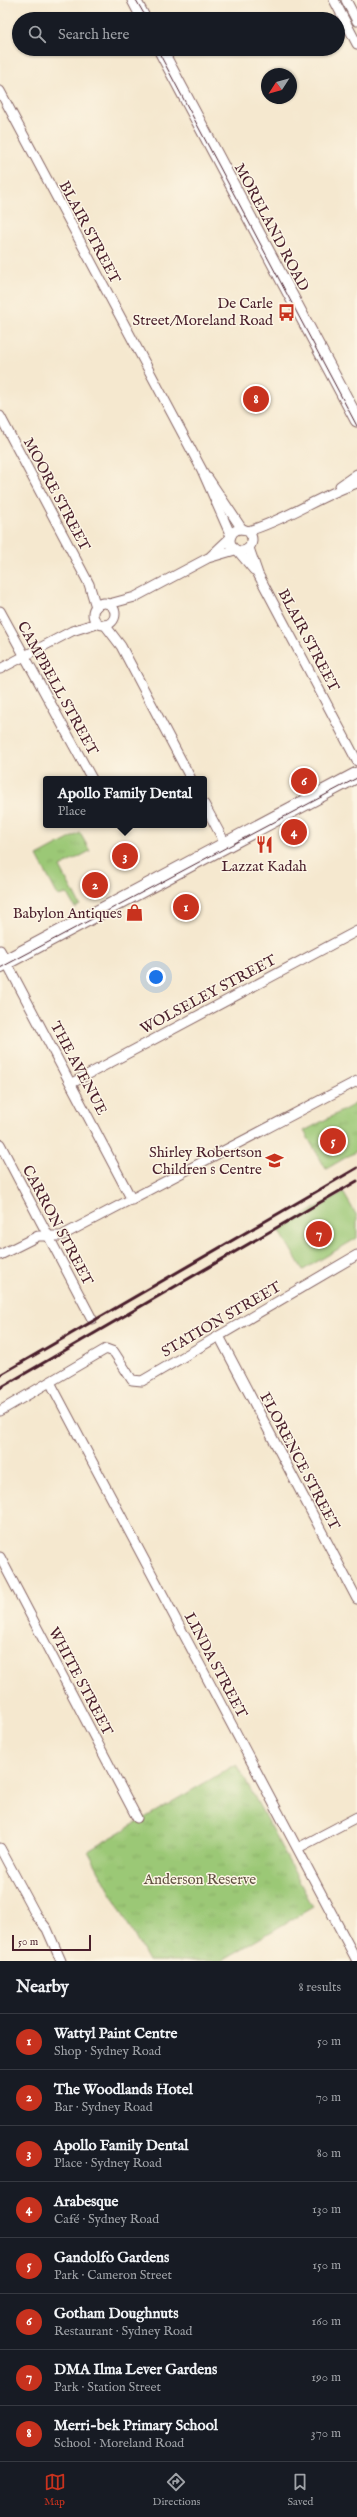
<!DOCTYPE html>
<meta charset="utf-8">
<style>
:root{--surface:#171b24;--page:#242831;--text:#f1f3f6;--muted:#9ea1a6;--line:#363941;--accent:#c8321e}
body{margin:0;font-family:"IM FELL English",serif;background:var(--page);color:var(--text)}
.compass{position:absolute;left:261px;top:68px;width:36px;height:36px;border-radius:50%;background:var(--surface);box-shadow:0 1px 3px #0004;rotate:234deg}
.scale{position:absolute;left:12px;bottom:10px;width:79px;box-sizing:border-box;padding-left:4px;border:2px solid #4a1f2b;border-top:0;font-size:11px;line-height:14px;white-space:nowrap;color:#4a1f2b;-webkit-text-stroke:3px #fcf5e5;paint-order:stroke}
.you{position:absolute;left:156px;top:977px;width:14px;height:14px;margin:-10px;border:3px solid #fff;border-radius:50%;background:#1a73e8;box-shadow:0 0 0 6px #1a73e833}
.badge{display:grid;place-items:center;width:26px;height:26px;border-radius:50%;background:var(--accent);color:#fff;font-size:13px;font-weight:700}
.pin{position:absolute;translate:-50% -50%;border:2px solid #fff;box-shadow:0 1px 4px #0006}
.popup{position:absolute;left:43px;top:776px;width:164px;height:52px;box-sizing:border-box;display:grid;place-content:center;border-radius:4px;background:var(--surface);filter:drop-shadow(0 1px 3px #0005);font-size:13px;white-space:nowrap;color:var(--muted)}
.popup b{font-size:15px;color:var(--text)}
.popup::after{content:'';position:absolute;left:50%;top:100%;margin-left:-8px;border:8px solid transparent;border-top-color:var(--surface)}
.list{margin:0;padding:0;list-style:none}
h2{display:flex;justify-content:space-between;align-items:center;height:52px;margin:0;padding:0 16px;font-size:17px}
h2 small{font-size:13px;font-weight:400;color:var(--muted)}
.list li{display:grid;grid-template-columns:26px 1fr auto;gap:12px;align-items:center;box-sizing:border-box;height:56px;padding:0 16px;border-top:1px solid var(--line)}
.list b{display:block;font-size:15px;white-space:nowrap}
.list p{margin:0;font-size:13px;white-space:nowrap;color:var(--muted)}
.list em{font-size:13px;font-style:normal;color:var(--muted)}
.icon{flex:none;width:22px;height:22px;fill:none;stroke:currentColor;stroke-width:2;stroke-linecap:round;stroke-linejoin:round}
.map{position:relative;flex:none;width:357px;height:1961px;overflow:hidden}
.search{position:absolute;background:var(--surface);box-shadow:0 1px 3px #0004;left:12px;right:12px;top:12px;height:44px;display:flex;align-items:center;gap:10px;box-sizing:border-box;padding:0 14px;border-radius:22px;color:var(--muted);font-size:15px}
.sheet{height:500px;background:var(--surface)}
nav{display:flex;justify-content:space-around;align-items:center;box-sizing:border-box;height:56px;border-top:1px solid var(--line);background:var(--surface);font-size:11px;color:var(--muted)}
nav a{display:grid;justify-items:center;gap:2px}
nav .on{color:var(--accent)}
.map>svg:first-child{display:block}
.grass{fill:url(#grass-tufts);stroke:#727450}
.garden{fill:#9bc876;stroke:#727450}
.lines{fill:none;stroke-linecap:round;stroke-linejoin:round}
.minor-casing{stroke:#866564;stroke-width:11}
.secondary-casing{stroke:#866564;stroke-width:15}
.trunk-casing{stroke:#866564;stroke-width:17}
.minor{stroke:#fff;stroke-width:9}
.secondary{stroke:#fff;stroke-width:13}
.trunk{stroke:#fff;stroke-width:15}
.tram{stroke:#4a1f2b;stroke-width:1}
.rail{stroke:#4a1f2b;stroke-width:3}
.labels{text-anchor:middle;stroke-width:3;stroke-linejoin:round;paint-order:stroke}
.street-label{font-size:15px;fill:#4a1f2b;stroke:#fcf5e5}
.poi-label{font-size:15px;fill:#4a1f2b;stroke:#fcf5e5;text-anchor:end}
.park-label{font-size:15px;fill:#625242;stroke:#fcf5e5}
</style>
<div class="map">
<svg width="357" height="1961" viewBox="0 0 357 1961">
<defs>
<pattern id="grass-tufts" width="24" height="20" patternUnits="userSpaceOnUse"><rect width="24" height="20" fill="#9bc876"/><path d="M3 7l-1-3M5 7V3M7 7l1-3M15 17l-1-3M17 17v-4M19 17l1-3" fill="none" stroke="#87ab66"/></pattern>
</defs>
<rect width="100%" height="100%" fill="#fcf5e5"/>
<filter id="ink" filterUnits="userSpaceOnUse"><feTurbulence type="fractalNoise" baseFrequency=".025" numOctaves="2"/><feDisplacementMap in="SourceGraphic" scale="8" xChannelSelector="R" yChannelSelector="G"/><feConvolveMatrix kernelMatrix="1 2 1 2 8 2 1 2 1" color-interpolation-filters="sRGB"/></filter>
<filter id="wash" filterUnits="userSpaceOnUse"><feTurbulence type="fractalNoise" baseFrequency=".012" numOctaves="4" result="noise"/><feDisplacementMap in="SourceGraphic" scale="16" xChannelSelector="R" yChannelSelector="G"/><feGaussianBlur stdDeviation="0.9" result="paint"/><feColorMatrix in="noise" values="0 0 0 0 0 0 0 0 0 0 0 0 0 0 0 0 0 1.4 0 .05"/><feComposite in="paint" operator="in"/></filter>
<g filter="url(#wash)">
<rect width="100%" height="100%" fill="#f5e8cf"/>
<g class="grass">
<polygon points="80,833 90,851 60,867 80,905 75,908 67,894 58,896 37,856"/>
<polygon points="357,1103 357,1151 326,1169 304,1131"/>
<polygon points="237,1764 313,1907 221,1961 148,1961 88,1851"/>
</g>
<polygon class="garden" points="343,1192 357,1216 357,1238 303,1270 279,1230"/>
</g>
<g filter="url(#ink)">
<g class="lines">
<defs>
<g id="minor">
<polyline points="334,0 357,44"/>
<polyline points="346,0 357,21"/>
<polyline points="0,91 202,470 231,536"/>
<polyline points="0,416 89,584 96,607"/>
<polyline points="208,478 242,529"/>
<polyline points="340,486 357,474"/>
<circle cx="241" cy="540" r="11"/>
<path d="M248,531C286,520 319,496 357,483"/>
<polyline points="249,548 258,574 357,761"/>
<polyline points="238,551 254,570"/>
<polyline points="211,556 230,538"/>
<circle cx="104" cy="614" r="11"/>
<polyline points="109,604 135,597 208,558 235,550"/>
<polyline points="0,611 92,779"/>
<polyline points="105,625 121,646 191,779"/>
<polyline points="0,669 72,631 97,623"/>
<polyline points="204,804 226,845"/>
<polyline points="0,950 132,1200"/>
<polyline points="72,1083 357,931"/>
<polyline points="0,1144 92,1319"/>
<polyline points="0,1255 38,1236 61,1236 357,1081"/>
<polyline points="219,1336 357,1599"/>
<polyline points="50,1382 357,1961"/>
<polyline points="0,1411 106,1349 114,1352 132,1380 142,1381 357,1255"/>
<polyline points="0,1557 137,1818"/>
<polyline points="0,1848 36,1915 47,1929 61,1961"/>
<polyline points="298,1848 357,1817"/>
</g>
<g id="secondary">
<polyline points="134,0 144,19"/>
<polyline points="160,49 357,420"/>
</g>
<polyline id="trunk" points="0,965 357,775"/>
</defs>
<use href="#minor" class="minor-casing"/>
<use href="#secondary" class="secondary-casing"/>
<use href="#trunk" class="trunk-casing"/>
<use href="#minor" class="minor"/>
<use href="#secondary" class="secondary"/>
<use href="#trunk" class="trunk"/>
<g class="tram">
<polyline points="136,0 147,19"/>
<polyline points="157,49 357,426"/>
<polyline points="0,968 357,778"/>
</g>
<g class="rail">
<polyline points="0,1375 357,1168"/>
<polyline points="0,1388 357,1181"/>
</g>
</g>
</g>
<defs>
<symbol id="bus-bare" viewBox="-9 -9 18 18"><path d="M-5-6H5V4H4V6H2V4H-2V6H-4V4H-5ZM-3.5-4V0h7V-4ZM-3.5 1.2v1.5H-2V1.2ZM2 1.2v1.5H3.5V1.2Z" fill="#c8321e" stroke="#fcf5e5" stroke-width="2.5" paint-order="stroke"/></symbol>
<symbol id="restaurant-bare" viewBox="-9 -9 18 18"><path d="M-5-6h1v4h1v-4h1v4h1v-4h1v5L-1.5 .5V6h-2V.5L-5-1ZM5-6V6H3V1.5H1.5Q1.5-4 5-6Z" fill="#c8321e" stroke="#fcf5e5" stroke-width="2.5" paint-order="stroke"/></symbol>
<symbol id="shop-bare" viewBox="-9 -9 18 18"><path d="M-5-2.5h2.3a2.7 3.5 0 0 1 5.4 0H5L5.5 6h-11ZM-1.5-2.5h3a1.5 2.3 0 0 0-3 0Z" fill="#c8321e" stroke="#fcf5e5" stroke-width="2.5" paint-order="stroke"/></symbol>
<symbol id="school-bare" viewBox="-9 -9 18 18"><path d="M0-5L7-2L0 1L-7-2ZM-4 1L0 2.5L4 1V4Q0 6-4 4Z" fill="#c8321e" stroke="#fcf5e5" stroke-width="2.5" paint-order="stroke"/></symbol>
</defs>
<g fill-rule="evenodd">
<use href="#bus-bare" x="274" y="300" width="25" height="25"/>
<use href="#restaurant-bare" x="252" y="832" width="25" height="25"/>
<use href="#shop-bare" x="122" y="900" width="25" height="25"/>
<use href="#school-bare" x="262" y="1148" width="25" height="25"/>
</g>
<g class="labels">
<g class="street-label">
<text transform="translate(272 227) rotate(62)" y="5">MORELAND ROAD</text>
<text transform="translate(90 232) rotate(62)" y="5">BLAIR STREET</text>
<text transform="translate(57 494) rotate(62)" y="5">MOORE STREET</text>
<text transform="translate(309 640) rotate(62)" y="5">BLAIR STREET</text>
<text transform="translate(58 688) rotate(61)" y="5">CAMPBELL STREET</text>
<text transform="translate(208 994) rotate(-28)" y="5">WOLSELEY STREET</text>
<text transform="translate(79 1068) rotate(62)" y="5">THE AVENUE</text>
<text transform="translate(58 1225) rotate(62)" y="5">CARRON STREET</text>
<text transform="translate(221 1319) rotate(-30)" y="5">STATION STREET</text>
<text transform="translate(300 1461) rotate(62)" y="5">FLORENCE STREET</text>
<text transform="translate(216 1665) rotate(62)" y="5">LINDA STREET</text>
<text transform="translate(81 1681) rotate(62)" y="5">WHITE STREET</text>
</g>
<g class="poi-label">
<text x="273" y="308">De Carle<tspan x="273" dy="17">Street/Moreland Road</tspan></text>
<text x="264" y="871" text-anchor="middle">Lazzat Kadah</text>
<text x="122" y="918">Babylon Antiques</text>
<text x="262" y="1157">Shirley Robertson<tspan x="262" dy="17">Children s Centre</tspan></text>
</g>
<g class="park-label">
<text x="200" y="1884">Anderson Reserve</text>
</g>
</g>
</svg>
<svg class="compass" viewBox="-18 -18 36 36"><path d="M0-13l5 13h-10z" fill="#e53935"/><path d="M0 13l5-13h-10z" fill="#9ea1a6"/></svg>
<div class="scale">50 m</div>
<div class="you"></div>
<div class="pin badge" style="left:186px;top:907px">1</div>
<div class="pin badge" style="left:95px;top:885px">2</div>
<div class="pin badge" style="left:125px;top:856px">3</div>
<div class="popup"><b>Apollo Family Dental</b>Place</div>
<div class="pin badge" style="left:294px;top:832px">4</div>
<div class="pin badge" style="left:333px;top:1141px">5</div>
<div class="pin badge" style="left:304px;top:781px">6</div>
<div class="pin badge" style="left:319px;top:1234px">7</div>
<div class="pin badge" style="left:256px;top:399px">8</div>
<div class="search"><svg class="icon" aria-label="search" viewBox="0 0 24 24"><circle cx="10" cy="10" r="6"/><path d="M15 15l6 6"/></svg>Search here</div>
</div>
<section class="sheet">
<h2>Nearby<small>8 results</small></h2>
<ul class="list">
<li><span class="badge">1</span><div><b>Wattyl Paint Centre</b><p>Shop · Sydney Road</p></div><em>50 m</em></li>
<li><span class="badge">2</span><div><b>The Woodlands Hotel</b><p>Bar · Sydney Road</p></div><em>70 m</em></li>
<li><span class="badge">3</span><div><b>Apollo Family Dental</b><p>Place · Sydney Road</p></div><em>80 m</em></li>
<li><span class="badge">4</span><div><b>Arabesque</b><p>Café · Sydney Road</p></div><em>130 m</em></li>
<li><span class="badge">5</span><div><b>Gandolfo Gardens</b><p>Park · Cameron Street</p></div><em>150 m</em></li>
<li><span class="badge">6</span><div><b>Gotham Doughnuts</b><p>Restaurant · Sydney Road</p></div><em>160 m</em></li>
<li><span class="badge">7</span><div><b>DMA Ilma Lever Gardens</b><p>Park · Station Street</p></div><em>190 m</em></li>
<li><span class="badge">8</span><div><b>Merri-bek Primary School</b><p>School · Moreland Road</p></div><em>370 m</em></li>
</ul>
</section>
<nav>
<a class="on"><svg class="icon" aria-label="map" viewBox="0 0 24 24"><path d="M3 6l6-2 6 2 6-2v14l-6 2-6-2-6 2zM9 4v14M15 6v14"/></svg>Map</a>
<a><svg class="icon" aria-label="directions" viewBox="0 0 24 24"><path d="M12 3l9 9-9 9-9-9zM9 14v-3h6M13 9l2 2-2 2"/></svg>Directions</a>
<a><svg class="icon" aria-label="saved" viewBox="0 0 24 24"><path d="M7 4h10v16l-5-4-5 4z"/></svg>Saved</a>
</nav>
